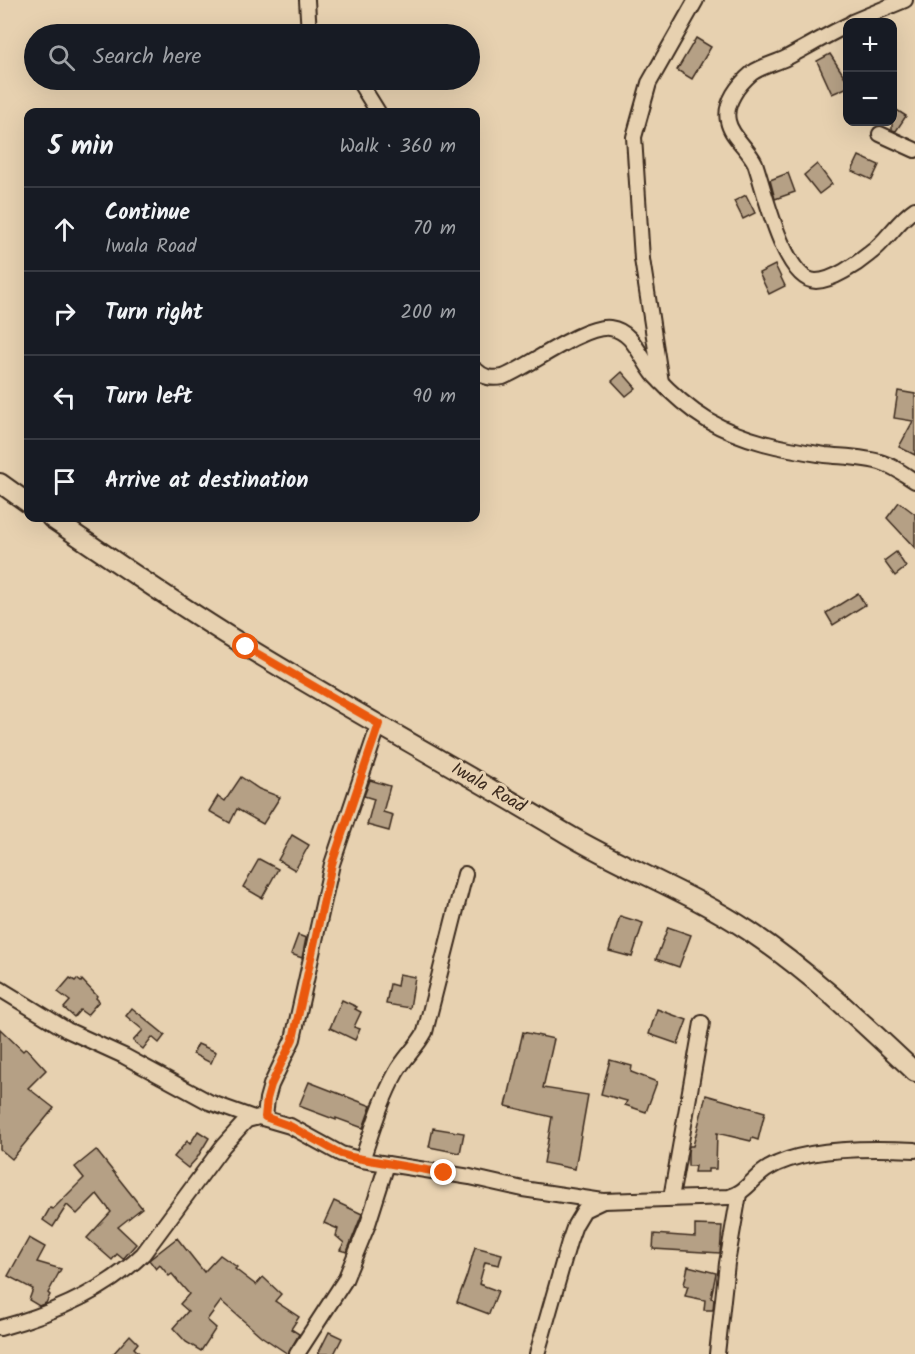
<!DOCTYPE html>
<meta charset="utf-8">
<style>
:root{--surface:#171b24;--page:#242831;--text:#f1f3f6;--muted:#9ea1a6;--line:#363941}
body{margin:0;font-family:Kalam,sans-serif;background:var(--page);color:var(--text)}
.controls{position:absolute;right:18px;top:18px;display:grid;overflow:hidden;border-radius:12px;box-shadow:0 6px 24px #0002}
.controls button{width:54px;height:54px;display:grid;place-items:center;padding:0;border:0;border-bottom:2px solid var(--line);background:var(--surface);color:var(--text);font:30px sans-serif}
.stop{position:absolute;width:18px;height:18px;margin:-14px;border:4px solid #ea580c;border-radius:50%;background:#fff}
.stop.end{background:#ea580c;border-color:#fff;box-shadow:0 2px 6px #0008}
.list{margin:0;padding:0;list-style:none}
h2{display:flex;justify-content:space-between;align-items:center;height:78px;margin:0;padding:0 24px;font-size:26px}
h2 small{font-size:20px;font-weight:400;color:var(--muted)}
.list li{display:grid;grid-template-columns:39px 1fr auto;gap:18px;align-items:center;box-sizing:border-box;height:84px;padding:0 24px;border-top:2px solid var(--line)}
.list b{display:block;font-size:22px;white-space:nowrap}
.list p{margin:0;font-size:20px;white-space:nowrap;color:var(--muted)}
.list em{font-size:20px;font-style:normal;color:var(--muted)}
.icon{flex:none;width:33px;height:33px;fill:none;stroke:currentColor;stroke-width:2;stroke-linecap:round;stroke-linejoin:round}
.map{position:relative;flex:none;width:915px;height:1354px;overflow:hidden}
.search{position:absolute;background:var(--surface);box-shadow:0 6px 24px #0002;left:24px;top:24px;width:456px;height:66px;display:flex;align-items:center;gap:15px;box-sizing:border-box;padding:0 21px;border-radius:33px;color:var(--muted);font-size:22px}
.panel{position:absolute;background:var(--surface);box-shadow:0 6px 24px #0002;left:24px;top:108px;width:456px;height:414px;border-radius:12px}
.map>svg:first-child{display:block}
.building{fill:#b5a085;stroke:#3b2a1e;stroke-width:1.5}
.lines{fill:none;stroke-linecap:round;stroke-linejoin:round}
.minor-casing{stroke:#3b2a1e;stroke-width:18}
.tertiary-casing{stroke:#3b2a1e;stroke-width:22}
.minor{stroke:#e7d1b0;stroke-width:14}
.tertiary{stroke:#e7d1b0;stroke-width:18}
.route{stroke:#ea580c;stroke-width:8}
.labels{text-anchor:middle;stroke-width:6;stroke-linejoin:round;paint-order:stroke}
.street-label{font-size:18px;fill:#3b2a1e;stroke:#e7d1b0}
</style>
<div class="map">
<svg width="915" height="1354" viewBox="0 0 915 1354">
<rect width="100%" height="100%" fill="#e7d1b0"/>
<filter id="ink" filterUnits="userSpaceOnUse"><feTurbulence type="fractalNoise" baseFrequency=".0167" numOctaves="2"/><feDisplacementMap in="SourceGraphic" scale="12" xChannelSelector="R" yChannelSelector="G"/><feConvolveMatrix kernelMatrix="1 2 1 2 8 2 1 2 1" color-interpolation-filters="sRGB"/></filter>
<g filter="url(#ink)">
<g class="building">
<polygon points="696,38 711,47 692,79 677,70"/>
<polygon points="830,54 848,82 848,87 832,94 817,61"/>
<polygon points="892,107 906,116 896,131 892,130"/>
<polygon points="859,156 879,165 872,180 852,171"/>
<polygon points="817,164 832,184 819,194 804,175"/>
<polygon points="788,173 795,192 775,199 770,180"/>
<polygon points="746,195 755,213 743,219 734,201"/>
<polygon points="775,265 785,286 769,294 759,273"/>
<polygon points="622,372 636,388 626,396 612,381"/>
<polygon points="898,391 915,394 915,455 899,447 913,421 894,418"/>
<polygon points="899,502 915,514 915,548 887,518"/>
<polygon points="896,552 906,567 895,576 884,561"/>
<polygon points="858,593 865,605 833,625 826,613"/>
<polygon points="241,777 259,789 280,797 263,824 237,809 230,823 209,811 218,796 225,801"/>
<polygon points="370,780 390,786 383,812 393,815 389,831 367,825 374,799 364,796"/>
<polygon points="292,835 309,845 295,870 278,860"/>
<polygon points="259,859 278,869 262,898 243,887"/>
<polygon points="620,916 643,923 632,957 609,951"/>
<polygon points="668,927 691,935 679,967 656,959"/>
<polygon points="298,935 306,938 302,958 291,954"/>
<polygon points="399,974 415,977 410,1008 386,1004 390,984 397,986"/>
<polygon points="70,978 75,981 77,979 81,982 82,980 97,996 96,998 99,1001 87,1015 80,1010 74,1017 64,1008 70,1001 58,992"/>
<polygon points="342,1000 357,1007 355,1009 361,1012 354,1027 360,1029 355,1040 330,1028"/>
<polygon points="132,1008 165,1035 159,1043 152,1037 143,1049 133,1041 143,1030 126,1016"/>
<polygon points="657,1009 687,1020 678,1044 649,1034"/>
<polygon points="0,1029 23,1051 26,1048 46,1070 28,1088 54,1108 12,1159 0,1149"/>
<polygon points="523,1032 554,1039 543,1088 588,1095 575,1169 544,1163 552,1117 506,1106"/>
<polygon points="198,1044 216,1052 211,1063 193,1054"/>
<polygon points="610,1060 632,1066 631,1072 657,1082 646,1112 625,1105 627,1101 601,1094"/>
<polygon points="309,1082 371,1106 363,1128 336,1118 336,1120 299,1106"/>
<polygon points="706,1095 765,1112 758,1140 752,1138 751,1141 717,1133 716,1169 708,1169 708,1172 694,1172 695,1166 688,1166 688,1152 689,1146 693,1146"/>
<polygon points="433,1128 464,1133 460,1153 429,1147"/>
<polygon points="198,1131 209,1138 197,1158 188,1168 174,1157 187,1141 190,1144"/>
<polygon points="96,1150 142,1208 118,1227 136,1244 123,1259 117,1254 112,1260 87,1238 111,1212 97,1194 77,1214 67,1205 53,1227 43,1220 50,1208 53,1209 84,1178 75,1167"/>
<polygon points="334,1201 362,1214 347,1252 340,1250 344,1243 336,1236 338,1229 324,1223"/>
<polygon points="695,1225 722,1226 720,1253 653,1249 654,1234 695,1237"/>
<polygon points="29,1238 45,1247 37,1262 61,1269 48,1293 50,1295 46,1303 39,1306 29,1300 33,1289 8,1276"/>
<polygon points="177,1238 204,1272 220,1255 237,1267 235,1269 256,1285 263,1277 281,1294 275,1301 299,1317 291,1329 299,1334 288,1354 261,1336 221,1301 207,1320 216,1328 201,1351 186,1342 173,1328 188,1311 180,1304 189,1294 172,1274 169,1276 160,1265 156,1269 149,1260"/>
<polygon points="475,1247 502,1254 499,1265 485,1262 479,1284 498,1291 489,1314 457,1302 467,1275"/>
<polygon points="688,1266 716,1273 711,1298 714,1299 713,1310 704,1310 705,1300 685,1296 688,1286 684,1285"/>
<polygon points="329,1332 342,1338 334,1354 318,1354"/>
<polygon points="130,1335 138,1343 134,1348 140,1354 113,1354"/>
</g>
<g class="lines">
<defs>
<g id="minor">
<polyline points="307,0 309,34"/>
<polyline points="852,22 905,0"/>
<path d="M848,25C827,35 807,47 786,58C776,63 762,66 752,73C739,84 724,103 728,121C731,137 748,148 755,163C764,188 784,281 816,281C832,281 857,264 869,254C887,241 897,221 915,209"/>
<polyline points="355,80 360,83 378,112"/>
<polyline points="880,134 915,150"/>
<path d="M476,370C484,378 492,379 503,377C529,367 583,325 610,328C634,331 641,360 655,376C670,392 689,409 707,420C743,441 784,449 825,455C844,457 865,457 883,463C895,467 905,475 915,481"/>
<polyline points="661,382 642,259 634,137 649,83 696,0"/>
<polyline points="0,989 67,1030 124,1056 209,1102 254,1118"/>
<polyline points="265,1117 267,1099 271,1085 293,1039 332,864 379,724"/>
<path d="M362,1160C372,1131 381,1100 396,1073C404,1058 417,1047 425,1032L465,874"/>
<polyline points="671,1198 702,1023"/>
<path d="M0,1328C51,1314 105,1291 143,1254L223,1146L242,1125L247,1120L259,1117L290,1126L341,1154L362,1160L470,1177L523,1189L603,1201"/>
<polyline points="297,1354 345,1280 368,1224 387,1164"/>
<path d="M537,1354L569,1242L575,1225L584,1210L603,1201L729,1197C746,1193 754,1176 769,1168C804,1147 875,1148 915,1150"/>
<polyline points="717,1354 727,1263 739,1194"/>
</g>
<g id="tertiary">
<polyline points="0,483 28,503"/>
<path d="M51,518C115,561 179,606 245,646C351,711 461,770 567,834C626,869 692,893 749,931C810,972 862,1022 915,1072"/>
</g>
</defs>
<use href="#minor" class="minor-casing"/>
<use href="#tertiary" class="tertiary-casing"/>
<use href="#minor" class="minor"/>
<use href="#tertiary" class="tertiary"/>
</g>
</g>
<g class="lines" filter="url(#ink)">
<polyline class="route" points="246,647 379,724 332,864 293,1039 271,1085 267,1099 265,1117 290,1126 341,1154 351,1157 444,1173"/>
</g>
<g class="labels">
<g class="street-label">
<text transform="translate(489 787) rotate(30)" y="6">Iwala Road</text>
</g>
</g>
</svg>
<div class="controls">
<button>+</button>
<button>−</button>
</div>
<div class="stop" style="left:246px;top:647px"></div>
<div class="stop end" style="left:444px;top:1173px"></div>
<div class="search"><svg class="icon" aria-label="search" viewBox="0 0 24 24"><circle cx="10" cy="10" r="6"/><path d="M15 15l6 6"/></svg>Search here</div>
<section class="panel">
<h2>5 min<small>Walk · 360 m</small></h2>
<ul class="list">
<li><svg class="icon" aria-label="ahead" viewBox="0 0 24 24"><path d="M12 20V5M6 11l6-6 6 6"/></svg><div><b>Continue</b><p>Iwala Road</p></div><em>70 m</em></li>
<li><svg class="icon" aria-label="right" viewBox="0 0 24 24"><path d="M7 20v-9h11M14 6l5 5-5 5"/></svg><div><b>Turn right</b></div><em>200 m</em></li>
<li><svg class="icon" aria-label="left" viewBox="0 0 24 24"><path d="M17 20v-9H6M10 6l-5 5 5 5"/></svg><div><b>Turn left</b></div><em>90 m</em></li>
<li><svg class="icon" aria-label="arrive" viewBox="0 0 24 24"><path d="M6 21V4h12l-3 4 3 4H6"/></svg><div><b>Arrive at destination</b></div></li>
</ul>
</section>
</div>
